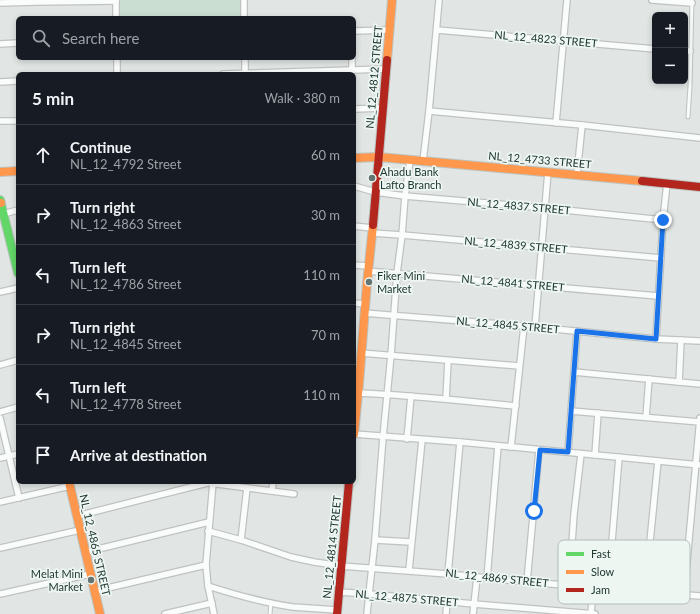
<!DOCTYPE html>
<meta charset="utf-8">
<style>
:root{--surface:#171b24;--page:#20242c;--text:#f1f3f6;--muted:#9ea1a6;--line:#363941}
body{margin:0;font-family:Lato,sans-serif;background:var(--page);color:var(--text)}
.controls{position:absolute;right:12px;top:12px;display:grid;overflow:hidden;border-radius:6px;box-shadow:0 2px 6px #0003}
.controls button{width:36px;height:36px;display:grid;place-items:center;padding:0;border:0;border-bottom:1px solid var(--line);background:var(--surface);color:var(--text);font:20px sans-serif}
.stop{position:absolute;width:12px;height:12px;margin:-9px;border:3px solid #1a73e8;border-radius:50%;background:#fff}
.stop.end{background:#1a73e8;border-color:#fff;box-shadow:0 1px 4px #0008}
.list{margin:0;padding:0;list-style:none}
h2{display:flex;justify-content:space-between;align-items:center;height:52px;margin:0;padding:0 16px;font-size:17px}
h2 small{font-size:13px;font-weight:400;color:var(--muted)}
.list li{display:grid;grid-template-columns:26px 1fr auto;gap:12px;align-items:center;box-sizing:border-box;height:60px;padding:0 16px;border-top:1px solid var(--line)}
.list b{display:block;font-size:15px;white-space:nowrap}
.list p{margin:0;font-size:13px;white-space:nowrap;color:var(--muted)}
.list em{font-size:13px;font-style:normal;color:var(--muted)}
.icon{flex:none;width:22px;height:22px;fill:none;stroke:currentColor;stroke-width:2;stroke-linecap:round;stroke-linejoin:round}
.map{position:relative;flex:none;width:700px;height:614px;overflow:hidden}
.search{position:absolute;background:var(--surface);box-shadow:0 2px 6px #0003;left:16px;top:16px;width:340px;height:44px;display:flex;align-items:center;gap:10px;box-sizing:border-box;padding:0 14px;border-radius:6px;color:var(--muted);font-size:15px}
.panel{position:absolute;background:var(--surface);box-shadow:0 2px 6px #0003;left:16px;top:72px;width:340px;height:412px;border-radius:6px}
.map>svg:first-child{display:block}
.green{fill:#cadfd2}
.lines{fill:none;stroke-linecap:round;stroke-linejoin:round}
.lane-casing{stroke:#bec3c1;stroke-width:5}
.street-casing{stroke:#bec3c1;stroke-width:8}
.fast-casing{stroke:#bcc4c1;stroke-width:10}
.slow-casing{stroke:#bcc4c1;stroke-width:10}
.jam-casing{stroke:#bcc4c1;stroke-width:10}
.lane{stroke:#fafbfb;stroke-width:3}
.street{stroke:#fafbfb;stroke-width:5.5}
.fast{stroke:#63d668;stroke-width:8}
.slow{stroke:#ff974d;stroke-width:8}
.jam{stroke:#b3261e;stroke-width:8}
.route{stroke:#1a73e8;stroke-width:5}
.poi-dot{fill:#647571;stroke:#eef6f2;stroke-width:1.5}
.labels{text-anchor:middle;stroke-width:3.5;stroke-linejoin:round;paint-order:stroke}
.street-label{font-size:11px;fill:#203833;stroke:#eef6f2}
.poi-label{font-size:11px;fill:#203833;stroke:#eef6f2;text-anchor:start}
.key{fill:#eef6f2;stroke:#b0bdb9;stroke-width:1}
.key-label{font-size:11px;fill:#203833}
</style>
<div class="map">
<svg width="700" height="614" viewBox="0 0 700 614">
<rect width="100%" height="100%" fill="#e1e6e4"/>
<polygon class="green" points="118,0 243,0 244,18 117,18"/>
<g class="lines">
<defs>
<g id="lane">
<polyline points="688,117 690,86 692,0"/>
<polyline points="270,614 271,602"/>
</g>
<g id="street">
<polyline points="116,0 116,18"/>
<polyline points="244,0 244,18"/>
<polyline points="652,0 692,3"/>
<polyline points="0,3 36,2 116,1"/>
<polyline points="437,30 655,49"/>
<polyline points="354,31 390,30"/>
<polyline points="0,44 18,43"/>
<polyline points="685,51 690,51"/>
<polyline points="117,58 117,74"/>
<polyline points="245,58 245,74"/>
<polyline points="352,58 352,70"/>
<polyline points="223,74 386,69"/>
<polyline points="0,82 18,81"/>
<polyline points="354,109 383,108"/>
<polyline points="429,111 582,125 700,138"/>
<polyline points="0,121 18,121"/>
<polyline points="556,123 567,0"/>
<polyline points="423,161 429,111 439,0"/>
<polyline points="577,174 582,125"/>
<polyline points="354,186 375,192 405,196 545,208 663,220"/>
<polyline points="3,214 18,210"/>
<polyline points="354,226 372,228"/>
<polyline points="372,233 402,235 661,258"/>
<polyline points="354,265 367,266"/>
<polyline points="367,271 658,296"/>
<polyline points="0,292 18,288"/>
<polyline points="354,303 365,304"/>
<polyline points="364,313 524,326 656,339 700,341"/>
<polyline points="535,327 548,172"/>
<polyline points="656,339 663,220 667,183"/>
<polyline points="361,353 519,366"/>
<polyline points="0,365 18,360"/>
<polyline points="574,372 700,384"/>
<polyline points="679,382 681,340"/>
<path d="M358,393C411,395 463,401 516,406"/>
<polyline points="446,399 448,361"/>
<polyline points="571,411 700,422"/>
<polyline points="0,412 18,407"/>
<polyline points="646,417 649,379"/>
<polyline points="0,418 19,498"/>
<polyline points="354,434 460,442 700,465"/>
<polyline points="407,439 411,396"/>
<polyline points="511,447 524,326"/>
<polyline points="568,452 577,331"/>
<polyline points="595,455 598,413"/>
<polyline points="0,458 18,454"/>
<polyline points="213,482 206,565 208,586 214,614"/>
<polyline points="210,483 294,494"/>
<polyline points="272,491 273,482"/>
<polyline points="0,502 70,486"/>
<polyline points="77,516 207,483"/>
<polyline points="208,531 241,540 291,557 314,562 341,566 448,574 527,582 700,596"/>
<polyline points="241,540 247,488"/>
<polyline points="375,540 411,542"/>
<polyline points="0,548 80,530"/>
<polyline points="86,552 209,522"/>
<polyline points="409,570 422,440"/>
<polyline points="448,574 460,442"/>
<polyline points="487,578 498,446"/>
<polyline points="527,582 539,450"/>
<polyline points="569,585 574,514 581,454"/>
<path d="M208,586C236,595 264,603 293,607C308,608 322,609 337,610"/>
<polyline points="608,589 619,457"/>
<polyline points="95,591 206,565"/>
<polyline points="339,592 369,594 474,604 595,614"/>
<polyline points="645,592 658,461"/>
<polyline points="0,594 90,574"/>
<polyline points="684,595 700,418"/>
<polyline points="165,614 212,603"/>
<polyline points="367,614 369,594 375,540 383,437 391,355 397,273 402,235 405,196 410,160"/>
<polyline points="446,614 447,602"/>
<polyline points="473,614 477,577"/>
<polyline points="591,614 593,588"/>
</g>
<polyline id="fast" points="0,200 18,273"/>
<g id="slow">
<polyline points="387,60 392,0"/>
<polyline points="354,158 379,157 642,181"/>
<polyline points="0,172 18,171"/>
<polyline points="0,203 1,203"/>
<polyline points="354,434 359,384 367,283 373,225"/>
<polyline points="69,482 100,614"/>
</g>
<g id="jam">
<polyline points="642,181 700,187"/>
<polyline points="373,225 387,60"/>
<polyline points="337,614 349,482"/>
</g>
</defs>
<use href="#lane" class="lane-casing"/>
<use href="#street" class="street-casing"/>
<use href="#fast" class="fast-casing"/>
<use href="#slow" class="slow-casing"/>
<use href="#jam" class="jam-casing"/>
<use href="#lane" class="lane"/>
<use href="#street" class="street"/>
<use href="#fast" class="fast"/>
<use href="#slow" class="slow"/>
<use href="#jam" class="jam"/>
</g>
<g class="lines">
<polyline class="route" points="534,511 540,450 568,452 577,331 656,339 663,220"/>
</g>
<g class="poi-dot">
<circle cx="372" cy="178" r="4"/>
<circle cx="369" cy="282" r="4"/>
<circle cx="91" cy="580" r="4"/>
</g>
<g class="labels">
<g class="street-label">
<text transform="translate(546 39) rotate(5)" y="4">NL_12_4823 STREET</text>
<text transform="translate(374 77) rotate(-85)" y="4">NL_12_4812 STREET</text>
<text transform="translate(540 160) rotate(5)" y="4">NL_12_4733 STREET</text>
<text transform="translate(519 206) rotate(5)" y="4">NL_12_4837 STREET</text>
<text transform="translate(516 245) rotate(5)" y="4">NL_12_4839 STREET</text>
<text transform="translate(513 283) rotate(5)" y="4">NL_12_4841 STREET</text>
<text transform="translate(508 325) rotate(5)" y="4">NL_12_4845 STREET</text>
<text transform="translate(95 545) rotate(77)" y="4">NL_12_4865 STREET</text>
<text transform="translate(332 547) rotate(-84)" y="4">NL_12_4814 STREET</text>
<text transform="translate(497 578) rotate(6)" y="4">NL_12_4869 STREET</text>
<text transform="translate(407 598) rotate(5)" y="4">NL_12_4875 STREET</text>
</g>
<g class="poi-label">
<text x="380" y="176">Ahadu Bank<tspan x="380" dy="13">Lafto Branch</tspan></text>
<text x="377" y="280">Fiker Mini<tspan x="377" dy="13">Market</tspan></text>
<text x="83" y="578" text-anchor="end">Melat Mini<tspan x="83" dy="13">Market</tspan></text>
</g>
</g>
<rect x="558" y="540" width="132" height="64" rx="6" class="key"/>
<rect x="566" y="552" width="18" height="4" fill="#63d668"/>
<rect x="566" y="570" width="18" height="4" fill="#ff974d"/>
<rect x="566" y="588" width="18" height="4" fill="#b3261e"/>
<g class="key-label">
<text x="591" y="558">Fast</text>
<text x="591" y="576">Slow</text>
<text x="591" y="594">Jam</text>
</g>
</svg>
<div class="controls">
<button>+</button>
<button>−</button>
</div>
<div class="stop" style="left:534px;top:511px"></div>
<div class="stop end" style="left:663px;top:220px"></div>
<div class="search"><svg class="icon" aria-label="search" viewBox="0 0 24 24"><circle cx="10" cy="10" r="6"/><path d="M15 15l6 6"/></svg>Search here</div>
<section class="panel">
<h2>5 min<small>Walk · 380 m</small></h2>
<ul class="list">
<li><svg class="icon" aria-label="ahead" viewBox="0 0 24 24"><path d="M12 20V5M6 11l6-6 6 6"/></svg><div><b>Continue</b><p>NL_12_4792 Street</p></div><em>60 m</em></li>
<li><svg class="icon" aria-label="right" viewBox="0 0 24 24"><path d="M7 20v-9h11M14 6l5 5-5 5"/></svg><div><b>Turn right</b><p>NL_12_4863 Street</p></div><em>30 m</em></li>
<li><svg class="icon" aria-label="left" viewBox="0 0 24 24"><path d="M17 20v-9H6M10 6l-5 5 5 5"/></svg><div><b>Turn left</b><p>NL_12_4786 Street</p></div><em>110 m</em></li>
<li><svg class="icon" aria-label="right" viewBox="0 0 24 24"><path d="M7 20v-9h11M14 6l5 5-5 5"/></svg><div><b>Turn right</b><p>NL_12_4845 Street</p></div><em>70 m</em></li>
<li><svg class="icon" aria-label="left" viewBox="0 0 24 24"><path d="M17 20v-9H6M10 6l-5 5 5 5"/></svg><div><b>Turn left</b><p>NL_12_4778 Street</p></div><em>110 m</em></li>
<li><svg class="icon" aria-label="arrive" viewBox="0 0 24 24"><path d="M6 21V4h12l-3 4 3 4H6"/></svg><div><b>Arrive at destination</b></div></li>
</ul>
</section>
</div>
